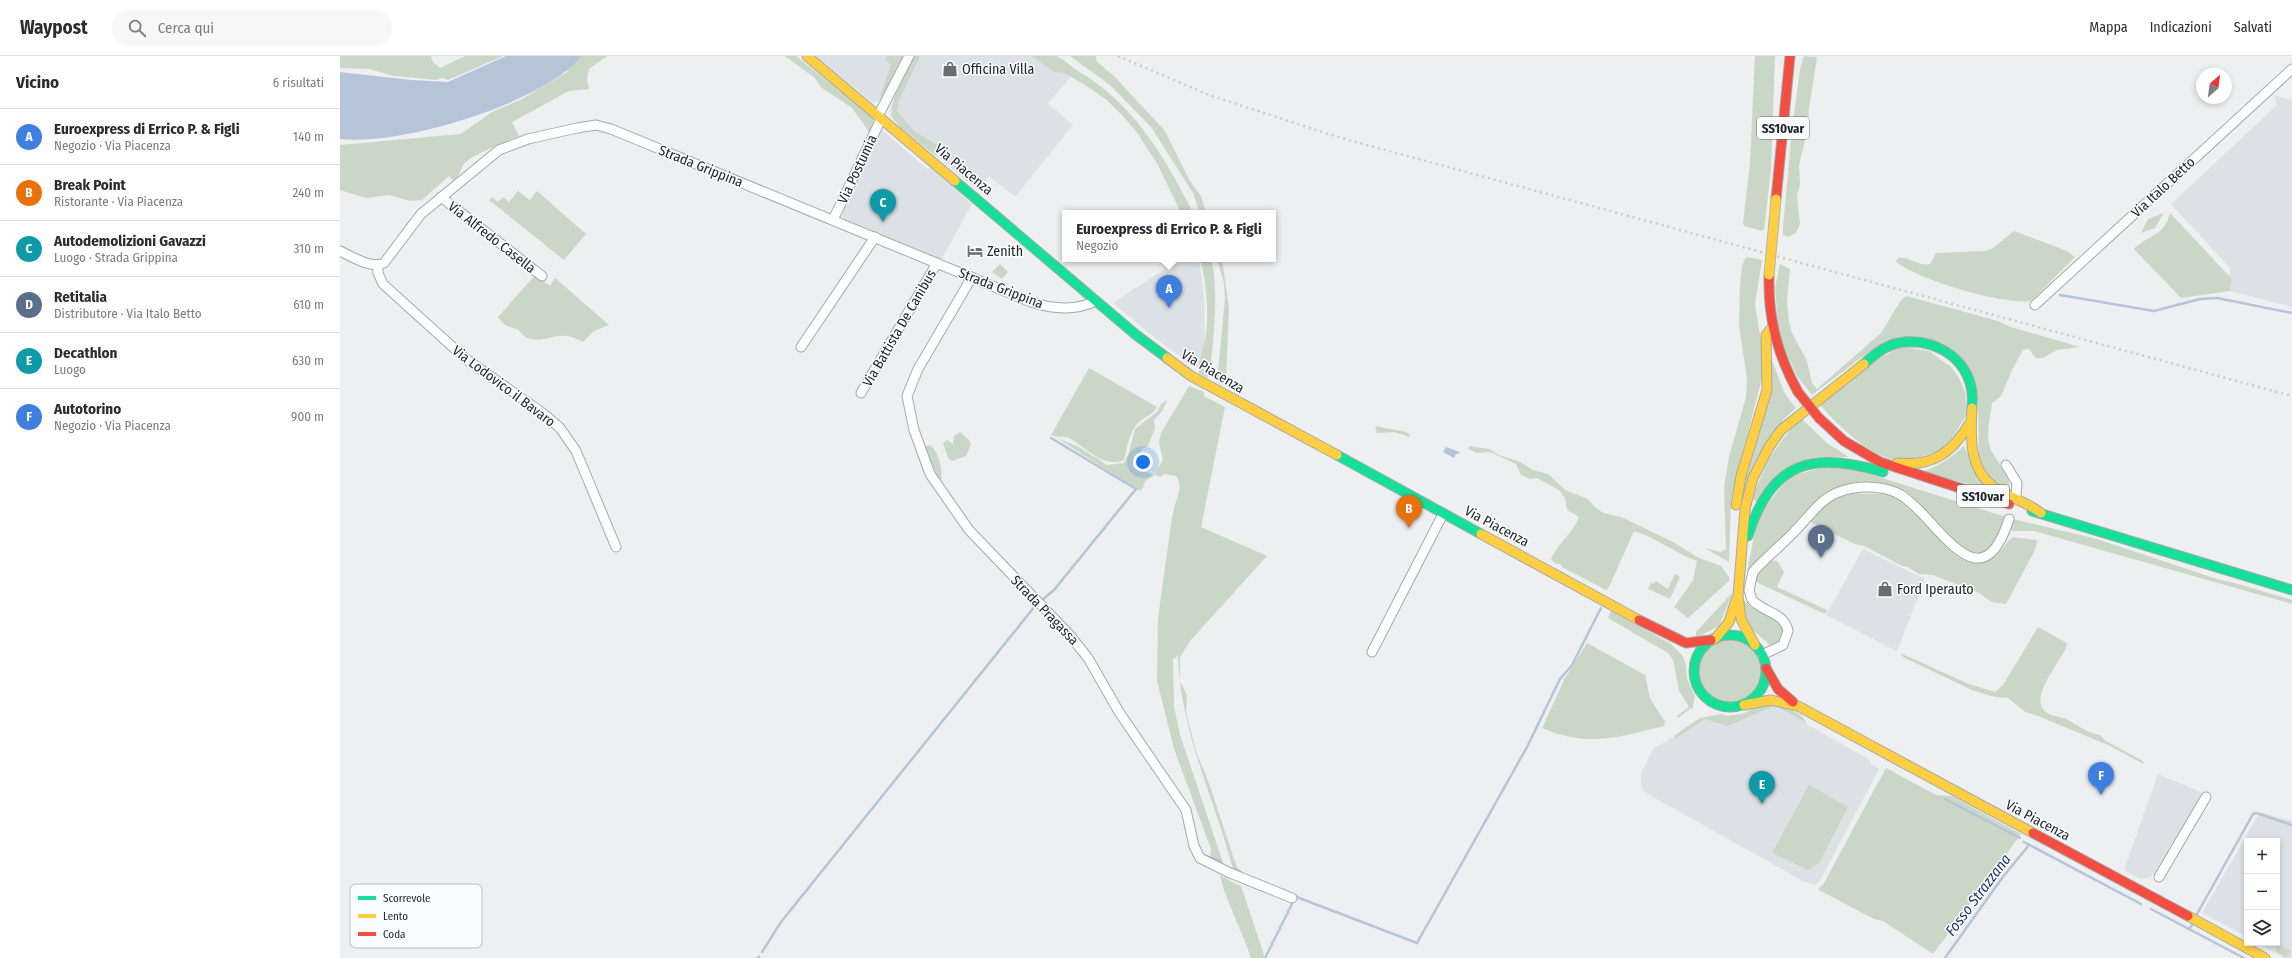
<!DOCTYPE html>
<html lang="it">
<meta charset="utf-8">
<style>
:root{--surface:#fff;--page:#f7f7f7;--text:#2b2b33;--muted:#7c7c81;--line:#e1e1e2;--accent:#6b6c6d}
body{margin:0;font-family:"Fira Sans Condensed",sans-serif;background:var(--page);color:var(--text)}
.controls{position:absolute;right:12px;bottom:12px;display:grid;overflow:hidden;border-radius:0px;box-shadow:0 2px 6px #0003}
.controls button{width:36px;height:36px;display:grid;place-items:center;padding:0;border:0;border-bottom:1px solid var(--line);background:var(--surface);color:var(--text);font:20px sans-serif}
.compass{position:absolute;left:1856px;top:12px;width:36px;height:36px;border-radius:50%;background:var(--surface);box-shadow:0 2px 6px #0003;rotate:28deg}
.you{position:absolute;left:803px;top:406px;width:14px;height:14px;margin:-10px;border:3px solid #fff;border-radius:50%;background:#1a73e8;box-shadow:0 0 0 6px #1a73e833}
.badge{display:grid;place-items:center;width:26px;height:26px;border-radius:50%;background:var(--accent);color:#fff;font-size:13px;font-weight:700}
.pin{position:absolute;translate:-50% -33px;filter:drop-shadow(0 1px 2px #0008)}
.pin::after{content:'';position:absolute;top:21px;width:14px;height:12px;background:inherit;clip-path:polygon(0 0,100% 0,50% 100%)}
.popup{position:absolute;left:722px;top:154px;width:214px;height:52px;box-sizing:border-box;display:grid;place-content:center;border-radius:0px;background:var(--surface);filter:drop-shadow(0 1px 3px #0005);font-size:13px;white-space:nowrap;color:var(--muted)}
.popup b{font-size:15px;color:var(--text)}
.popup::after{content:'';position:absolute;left:50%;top:100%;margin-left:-8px;border:8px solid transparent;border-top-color:var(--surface)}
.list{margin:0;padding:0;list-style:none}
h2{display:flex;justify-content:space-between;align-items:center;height:52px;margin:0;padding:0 16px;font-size:17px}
h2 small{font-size:13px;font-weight:400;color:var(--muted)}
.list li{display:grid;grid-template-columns:26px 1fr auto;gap:12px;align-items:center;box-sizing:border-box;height:56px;padding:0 16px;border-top:1px solid var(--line)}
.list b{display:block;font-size:15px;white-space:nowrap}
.list p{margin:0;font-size:13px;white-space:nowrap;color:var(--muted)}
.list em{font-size:13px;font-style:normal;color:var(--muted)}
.icon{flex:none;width:22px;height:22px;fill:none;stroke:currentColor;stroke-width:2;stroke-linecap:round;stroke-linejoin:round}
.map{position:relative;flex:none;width:1952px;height:902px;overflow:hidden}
header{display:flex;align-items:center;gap:24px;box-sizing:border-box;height:56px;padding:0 20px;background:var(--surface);border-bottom:1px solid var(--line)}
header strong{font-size:19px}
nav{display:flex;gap:22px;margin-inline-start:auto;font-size:14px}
.search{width:280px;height:36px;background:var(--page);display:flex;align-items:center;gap:10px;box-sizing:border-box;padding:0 14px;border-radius:22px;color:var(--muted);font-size:15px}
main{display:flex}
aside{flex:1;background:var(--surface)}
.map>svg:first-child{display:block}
.built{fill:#dce1e6}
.green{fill:#cad7c7}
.water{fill:#b6c4da}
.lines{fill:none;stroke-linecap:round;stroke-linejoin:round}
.stream{stroke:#b6c4da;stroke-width:2.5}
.street-casing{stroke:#a7a8a9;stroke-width:11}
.fast-casing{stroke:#a7a8a9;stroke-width:11}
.slow-casing{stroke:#a7a8a9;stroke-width:11}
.jam-casing{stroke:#a7a8a9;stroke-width:11}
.street{stroke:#fcfdfd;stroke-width:9}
.fast{stroke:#16e098;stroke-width:9}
.slow{stroke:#ffcf43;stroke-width:9}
.jam{stroke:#f24e42;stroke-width:9}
.rail{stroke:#c9cacb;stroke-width:2.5;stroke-dasharray:2 4;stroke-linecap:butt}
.slow-bridge-casing{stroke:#b5b6ab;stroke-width:11;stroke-linecap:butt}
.jam-bridge-casing{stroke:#b5b6ab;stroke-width:11;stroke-linecap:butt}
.slow-bridge{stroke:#ffcf43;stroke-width:9}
.jam-bridge{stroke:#f24e42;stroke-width:9}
.labels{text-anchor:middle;stroke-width:3;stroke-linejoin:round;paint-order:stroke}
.shield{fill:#fafcff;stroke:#656668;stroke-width:1}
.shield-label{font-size:13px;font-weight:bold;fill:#252627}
.poi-label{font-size:14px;fill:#252627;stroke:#fafcff;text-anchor:start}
.street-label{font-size:14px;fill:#252627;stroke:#fafcff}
.water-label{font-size:15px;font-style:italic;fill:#1f3862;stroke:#fafcff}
.key{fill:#fafcff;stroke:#babcbe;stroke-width:1}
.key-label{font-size:11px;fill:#252627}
</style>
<header>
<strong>Waypost</strong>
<div class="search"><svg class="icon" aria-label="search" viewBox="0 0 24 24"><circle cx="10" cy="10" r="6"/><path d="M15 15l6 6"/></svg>Cerca qui</div>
<nav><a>Mappa</a><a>Indicazioni</a><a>Salvati</a></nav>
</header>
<main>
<aside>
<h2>Vicino<small>6 risultati</small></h2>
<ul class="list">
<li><span class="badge" style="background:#3f7fe0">A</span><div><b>Euroexpress di Errico P. &amp; Figli</b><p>Negozio · Via Piacenza</p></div><em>140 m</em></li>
<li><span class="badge" style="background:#e8710a">B</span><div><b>Break Point</b><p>Ristorante · Via Piacenza</p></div><em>240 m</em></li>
<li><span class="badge" style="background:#0f9aa8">C</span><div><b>Autodemolizioni Gavazzi</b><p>Luogo · Strada Grippina</p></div><em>310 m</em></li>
<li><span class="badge" style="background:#5c6f8a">D</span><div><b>Retitalia</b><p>Distributore · Via Italo Betto</p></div><em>610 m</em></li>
<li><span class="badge" style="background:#0f9aa8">E</span><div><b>Decathlon</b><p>Luogo</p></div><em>630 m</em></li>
<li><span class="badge" style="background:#3f7fe0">F</span><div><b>Autotorino</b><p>Negozio · Via Piacenza</p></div><em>900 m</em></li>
</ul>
</aside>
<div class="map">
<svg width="1952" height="902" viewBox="0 0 1952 902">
<rect width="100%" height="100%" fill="#edeff0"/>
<g class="built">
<polygon points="476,0 565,0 541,44 533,47"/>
<polygon points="575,0 699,0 732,19 708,48 733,69 675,141 649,120 637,134 551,61 550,52"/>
<polygon points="1934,39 1952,45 1952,251 1889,235 1890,212 1831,148 1937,49"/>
<polygon points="542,74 587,113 591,112 632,148 601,204 504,163 500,155 537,76"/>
<polygon points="840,203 858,203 860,209 864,242 865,291 861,314 824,289 773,247"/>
<polygon points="1523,493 1585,523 1557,595 1486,559"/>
<polygon points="1432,647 1463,661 1468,669 1527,702 1532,709 1539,713 1481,823 1475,829 1463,825 1308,738 1303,734 1301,727 1301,717 1314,691 1326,686 1359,663 1402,658"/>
<polygon points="1818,718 1863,737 1817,815 1810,821 1800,823 1784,814"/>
<polygon points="1920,756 1952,765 1952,902 1945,902 1917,887 1937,887 1937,785 1907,785 1907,881 1862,857"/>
</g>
<g class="green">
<polygon points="0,0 91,0 93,6 100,12 125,0 163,0 108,24 102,22 96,24 54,20 30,13 0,12"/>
<path d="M236,0H267L249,13L247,23L249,33L229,35L172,66L179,80C169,84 127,101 123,109C121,113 119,118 117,123L112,124L109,120L82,144L70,145L50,139L26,142L0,134V89L121,78L152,56L182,43L227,16Z"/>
<polygon points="445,0 456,0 528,57 537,69 531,79 512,52 482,32 475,22"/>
<polygon points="547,0 563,0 543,41 540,40 551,9 545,3"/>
<polygon points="574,0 580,0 559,45 557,55 574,75 601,91 596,100 561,72 551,60 554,42"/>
<path d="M691,0C698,0 709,0 716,0C723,2 731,11 738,15C792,46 826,102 853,157H841L817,107L796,75L780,57L767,44L742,27L724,17L715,16Z"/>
<polygon points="730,0 756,0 757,6 774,20 825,75 850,125 861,140 866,157 860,157 853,137 811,71 770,29"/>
<polygon points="1415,0 1435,0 1431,113 1424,174 1422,175 1404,170 1403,167 1410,107"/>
<polygon points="1464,0 1477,1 1469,53 1468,72 1459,109 1460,128 1457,140 1460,168 1456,177 1448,181 1443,179 1443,171 1452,73 1460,13"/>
<polygon points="178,135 190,144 197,135 246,178 224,204 149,144 152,141 158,146 163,141 169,146"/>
<polygon points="1824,157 1815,172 1801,177 1808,163"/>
<path d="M1830,157L1891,222L1890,235L1841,242L1794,193C1810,177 1824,181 1830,157Z"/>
<path d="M1674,175L1727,195L1735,201L1691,245C1663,249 1579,224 1556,206L1558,202C1570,200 1578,211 1590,208L1596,197L1645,195L1653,192Z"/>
<polygon points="1406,201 1422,204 1415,248 1425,310 1391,443 1389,506 1365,492 1381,496 1386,493 1384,431 1389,401 1406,341 1407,322 1399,270 1400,229 1402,210"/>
<path d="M860,203H871C879,229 874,295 868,322L859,318C858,304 864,292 866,278C869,256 866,224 860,203Z"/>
<polygon points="877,203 882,204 889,252 886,323 884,328 881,329 877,325 885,243 884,227"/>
<polygon points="660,208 668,216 662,223 652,216"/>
<path d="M1440,208L1450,213L1447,245L1449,266L1452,277L1467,305L1472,327L1477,333L1541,277L1560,246L1566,240L1658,265L1671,271L1740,291L1717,294L1703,302H1696L1689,293L1683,294L1672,314L1661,340L1652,347C1650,362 1645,380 1651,394C1658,409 1672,420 1670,437L1650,423L1639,402L1638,342L1603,287L1522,301L1472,339L1457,320L1439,281L1435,232Z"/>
<path d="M195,219L210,230L215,222L269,269L254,275L243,286C216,271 208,289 188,282C184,281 182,276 178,274C169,270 164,271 158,261Z"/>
<path d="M1563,291L1589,295L1611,311L1619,322L1625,336L1627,358L1605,394C1594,396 1571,405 1560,405C1531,402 1498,369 1480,349L1537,303Z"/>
<polygon points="1431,302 1445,338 1456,352 1443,364 1400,442"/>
<path d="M749,312L817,351C812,359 805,360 798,367C789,376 787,392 784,404C763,413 746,391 729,382C723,379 717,382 711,379Z"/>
<path d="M849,330L864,336V340L885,351L861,471L927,500L850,585L840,601V625L847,639L846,656L856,695L870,730L895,806L898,813L904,819L893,813C874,742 840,674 838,600L833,603L834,650L840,679L885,812L870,806L871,793L834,693L817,625L818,562L832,461C834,457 833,453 835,449C838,440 843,429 836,420L824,418L820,421L816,419L805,425L803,432L800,435L717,382L739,391L767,409L784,407L789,396L795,373L817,356L821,348L827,344L823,354L814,364L815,372L808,390L803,392L793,408V411L814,419L823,404L819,387L821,377Z"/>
<path d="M1461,362L1487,387L1509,401H1475L1416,446L1413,442C1425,406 1436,389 1461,362Z"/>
<polygon points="1035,370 1066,376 1069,378 1070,381 1054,376 1037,377"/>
<polygon points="620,376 629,384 631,388 626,400 612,405 608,402 603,387 607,384 613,388 614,380"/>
<path d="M590,389C598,395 603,414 601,424L598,421L585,393V390Z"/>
<path d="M1130,390L1149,393L1159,399L1178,405L1193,414L1208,418L1225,434L1248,443L1254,450L1263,457L1281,461L1333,486L1359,502L1381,510L1389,521V525L1348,562L1334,551L1353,524L1357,505C1335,497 1317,482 1294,475L1269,531L1266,534L1262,532L1222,511L1221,508H1216L1211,503C1218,487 1233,477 1239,461L1227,454L1225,442L1219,434L1197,422L1190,423L1181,419L1176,408L1170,405L1150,396L1137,397L1128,393Z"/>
<path d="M1624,390L1644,432L1582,416C1599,410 1611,402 1624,390Z"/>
<path d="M1489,410L1520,415L1666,461C1662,470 1659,482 1653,489C1628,520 1585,449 1566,437C1554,430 1541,431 1528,430C1519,429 1509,427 1501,431C1480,439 1450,475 1433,491C1424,500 1415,506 1407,516L1418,460L1450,420Z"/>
<path d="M1512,437C1529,439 1545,435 1560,443C1588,457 1611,521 1649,504C1660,499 1664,488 1673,481L1697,484L1696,492L1666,548L1652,546L1639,537L1593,519L1579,518L1568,511L1562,510L1524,490L1515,488L1472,467L1470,465L1489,445Z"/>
<polygon points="1673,463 1757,483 1877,523 1895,527 1952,544 1952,548 1694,475 1673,475 1669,472"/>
<polygon points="1431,504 1438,506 1444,516 1437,531 1487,554 1485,558 1416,526 1416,517"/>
<polygon points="1335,518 1340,521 1330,543 1308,533 1311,527 1314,528 1316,525 1328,533"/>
<polygon points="1393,536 1379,570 1356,582 1356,576"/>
<path d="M1403,543C1414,560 1440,556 1444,576L1439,587L1430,589L1408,570Z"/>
<polygon points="1271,555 1331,588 1342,599 1346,608 1347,623 1355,641 1352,654 1351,652 1338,662 1337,660 1349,651 1339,635 1333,604 1328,597 1268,562"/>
<path d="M1698,571L1727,587C1725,603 1686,641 1706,656C1712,660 1720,661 1726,663C1738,669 1747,677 1760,679L1766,685L1803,705L1804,708L1768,689L1698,660L1685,656L1668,642L1655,641L1632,634L1563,601L1560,597L1629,628L1655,636L1663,629Z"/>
<circle cx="1390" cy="616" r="33"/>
<path d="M1247,587L1305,619L1310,642L1325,666L1324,670C1278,681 1248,692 1202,672L1225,622Z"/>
<path d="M1419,650C1438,650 1456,649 1467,667L1438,651H1432L1387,670L1365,663L1335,683V679L1360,662L1381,658L1388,660L1402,658Z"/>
<polygon points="1546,712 1596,739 1612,740 1681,778 1593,898 1543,865 1534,863 1479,834 1479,832 1484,827"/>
<polygon points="1469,729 1508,751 1479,807 1468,814 1432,797"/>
<path d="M880,820C887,821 891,827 901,830L925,902H911C902,874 887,848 880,820Z"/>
<polygon points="1938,888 1951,895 1946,902 1937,896 1936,890"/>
</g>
<g class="water">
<path d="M166,0H242C236,6 229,13 222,18C173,54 60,89 0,83V16L71,24L108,26Z"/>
<polygon points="1106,391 1120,396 1118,398 1116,398 1114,402 1103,396"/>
</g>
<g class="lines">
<g class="stream">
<polyline points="1720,239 1814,255 1860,243 1877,242 1952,257"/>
<polyline points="701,545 714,534 796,433 711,382"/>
<polyline points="1605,743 1680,782"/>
<polyline points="1684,786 1801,848"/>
<polyline points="863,799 880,805"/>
<polyline points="895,812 905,819"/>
<polyline points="954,840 1077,887 1187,691 1220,623 1232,609 1261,552"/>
<polyline points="1811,853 1849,873 1852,869"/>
<polyline points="1857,858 1913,758 1916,757 1952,769"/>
<polyline points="1849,873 1904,902"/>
<polyline points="422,896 441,866 695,550"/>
<polyline points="418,902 419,901"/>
<polyline points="925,902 953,846"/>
<polyline points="1605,902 1662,822 1689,789"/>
</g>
<defs>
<g id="street">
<polyline points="538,60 569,0"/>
<polyline points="101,141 202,220"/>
<polyline points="493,164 541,63"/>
<path d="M0,195C13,201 31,213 44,207L81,158L159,94L188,83L237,72L256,69L271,73L691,246C712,253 735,255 756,245"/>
<polyline points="38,210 38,217 43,228 126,303 204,358 220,372 236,395 276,491"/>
<polyline points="632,221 578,313 567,340 574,374 590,418 629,474 728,577 748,602 779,656 846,754 854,790 860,802 890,817 952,842"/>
<polyline points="1695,249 1952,13"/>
<polyline points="461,291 535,181"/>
<polyline points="521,337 597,207"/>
<polyline points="1666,409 1677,427 1676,441"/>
<polyline points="1032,596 1103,458"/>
<path d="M1422,599L1443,589L1448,575C1445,557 1423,556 1412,544L1409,534L1413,516C1425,502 1440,491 1452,478C1466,465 1480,442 1499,436C1517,429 1544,429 1561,439C1597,461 1640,554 1669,463"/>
<polyline points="1819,821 1866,741"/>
</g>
<g id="fast">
<polyline points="615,125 795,278 827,302"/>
<path d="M1524,308C1530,303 1536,297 1543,293C1572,276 1613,290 1627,319C1632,329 1633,342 1632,352"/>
<polyline points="997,399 1141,478"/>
<polyline points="1692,455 1952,534"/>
<path d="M1408,480C1431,405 1473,395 1543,416"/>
<circle cx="1390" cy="615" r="36"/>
</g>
<g id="slow">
<polyline points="467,0 615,125"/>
<polyline points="827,302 851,320 997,399"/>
<path d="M1632,352C1630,383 1629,418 1660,435C1674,443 1688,447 1701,457"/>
<path d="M1557,407C1594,411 1613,396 1631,365"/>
<polyline points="1396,449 1401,420 1427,334 1426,279 1431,273"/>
<polyline points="1141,478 1299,564"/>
<polyline points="1375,583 1389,566 1396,544"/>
<polyline points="1415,589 1401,563 1398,540 1405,453 1413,422 1429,391 1441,374 1524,308"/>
<polyline points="1404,649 1431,644 1458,650 1693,777"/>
<polyline points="1848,860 1925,902"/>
</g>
<g id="jam">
<polyline points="1436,143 1450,0"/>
<path d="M1429,219C1428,262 1437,298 1458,336"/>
<polyline points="1479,362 1504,385 1540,406 1669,448"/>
<polyline points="1299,564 1346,587 1371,584"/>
<polyline points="1426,612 1438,633 1453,646"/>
<polyline points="1693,777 1848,860"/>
</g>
</defs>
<use href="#street" class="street-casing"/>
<use href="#fast" class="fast-casing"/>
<use href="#slow" class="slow-casing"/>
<use href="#jam" class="jam-casing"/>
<use href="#street" class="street"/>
<use href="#fast" class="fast"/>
<use href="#slow" class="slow"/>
<use href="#jam" class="jam"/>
<polyline class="rail" points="778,0 869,39 1001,82 1952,340"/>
<defs>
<polyline id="slow-bridge" points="1429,219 1436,143"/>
<polyline id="jam-bridge" points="1458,336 1479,362"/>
</defs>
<use href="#slow-bridge" class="slow-bridge-casing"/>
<use href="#jam-bridge" class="jam-bridge-casing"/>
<use href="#slow-bridge" class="slow-bridge"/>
<use href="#jam-bridge" class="jam-bridge"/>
</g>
<defs>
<symbol id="shop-bare" viewBox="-9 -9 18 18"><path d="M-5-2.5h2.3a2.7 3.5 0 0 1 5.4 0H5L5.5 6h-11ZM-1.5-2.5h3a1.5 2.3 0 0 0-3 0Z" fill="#6b6c6d" stroke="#fafcff" stroke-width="2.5" paint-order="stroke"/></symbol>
<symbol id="hotel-bare" viewBox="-9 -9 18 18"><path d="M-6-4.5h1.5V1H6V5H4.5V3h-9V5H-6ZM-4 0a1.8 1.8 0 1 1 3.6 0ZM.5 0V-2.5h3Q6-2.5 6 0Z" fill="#6b6c6d" stroke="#fafcff" stroke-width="2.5" paint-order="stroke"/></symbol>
</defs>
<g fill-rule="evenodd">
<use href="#shop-bare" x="599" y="2" width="22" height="22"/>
<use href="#hotel-bare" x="624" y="184" width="22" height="22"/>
<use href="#shop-bare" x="1534" y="522" width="22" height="22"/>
</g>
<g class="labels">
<g class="shield">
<rect x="1417" y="61" width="52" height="22" rx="3"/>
<rect x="1617" y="429" width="52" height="22" rx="3"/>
</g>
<g class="shield-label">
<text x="1443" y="77">SS10var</text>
<text x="1643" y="445">SS10var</text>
</g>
<g class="poi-label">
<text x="622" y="18">Officina Villa</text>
<text x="647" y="200">Zenith</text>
<text x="1557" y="538">Ford Iperauto</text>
</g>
<g class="street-label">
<text transform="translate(361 110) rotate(22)" y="5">Strada Grippina</text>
<text transform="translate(517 113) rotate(-65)" y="5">Via Postumia</text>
<text transform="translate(624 113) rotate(40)" y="5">Via Piacenza</text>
<text transform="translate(1823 131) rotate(-43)" y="5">Via Italo Betto</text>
<text transform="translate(152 181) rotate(38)" y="5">Via Alfredo Casella</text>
<text transform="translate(661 232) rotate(21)" y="5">Strada Grippina</text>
<text transform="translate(559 272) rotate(-60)" y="5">Via Battista De Canibus</text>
<text transform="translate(873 315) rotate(31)" y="5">Via Piacenza</text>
<text transform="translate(164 330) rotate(37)" y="5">Via Lodovico il Bavaro</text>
<text transform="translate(1157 470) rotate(28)" y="5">Via Piacenza</text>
<text transform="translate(705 554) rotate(46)" y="5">Strada Pragassa</text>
<text transform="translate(1698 764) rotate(28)" y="5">Via Piacenza</text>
</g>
<g class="water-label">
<text transform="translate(1638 839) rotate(-53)" y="5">Fosso Strazzana</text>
</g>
</g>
<rect x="10" y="828" width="132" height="64" rx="6" class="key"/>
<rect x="18" y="840" width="18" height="4" fill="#16e098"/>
<rect x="18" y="858" width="18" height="4" fill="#ffcf43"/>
<rect x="18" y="876" width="18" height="4" fill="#f24e42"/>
<g class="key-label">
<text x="43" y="846">Scorrevole</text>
<text x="43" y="864">Lento</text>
<text x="43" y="882">Coda</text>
</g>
</svg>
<div class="controls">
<button>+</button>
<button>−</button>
<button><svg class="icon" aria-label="layers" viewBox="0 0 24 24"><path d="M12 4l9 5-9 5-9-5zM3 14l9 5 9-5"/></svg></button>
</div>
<svg class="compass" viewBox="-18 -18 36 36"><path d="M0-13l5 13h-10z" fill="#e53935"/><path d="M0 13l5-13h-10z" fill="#7c7c81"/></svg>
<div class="you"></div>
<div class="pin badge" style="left:829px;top:252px;background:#3f7fe0">A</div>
<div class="popup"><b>Euroexpress di Errico P. &amp; Figli</b>Negozio</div>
<div class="pin badge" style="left:1069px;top:472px;background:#e8710a">B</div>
<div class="pin badge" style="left:543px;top:166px;background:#0f9aa8">C</div>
<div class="pin badge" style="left:1481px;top:502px;background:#5c6f8a">D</div>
<div class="pin badge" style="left:1422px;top:748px;background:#0f9aa8">E</div>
<div class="pin badge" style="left:1761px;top:739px;background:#3f7fe0">F</div>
</div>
</main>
